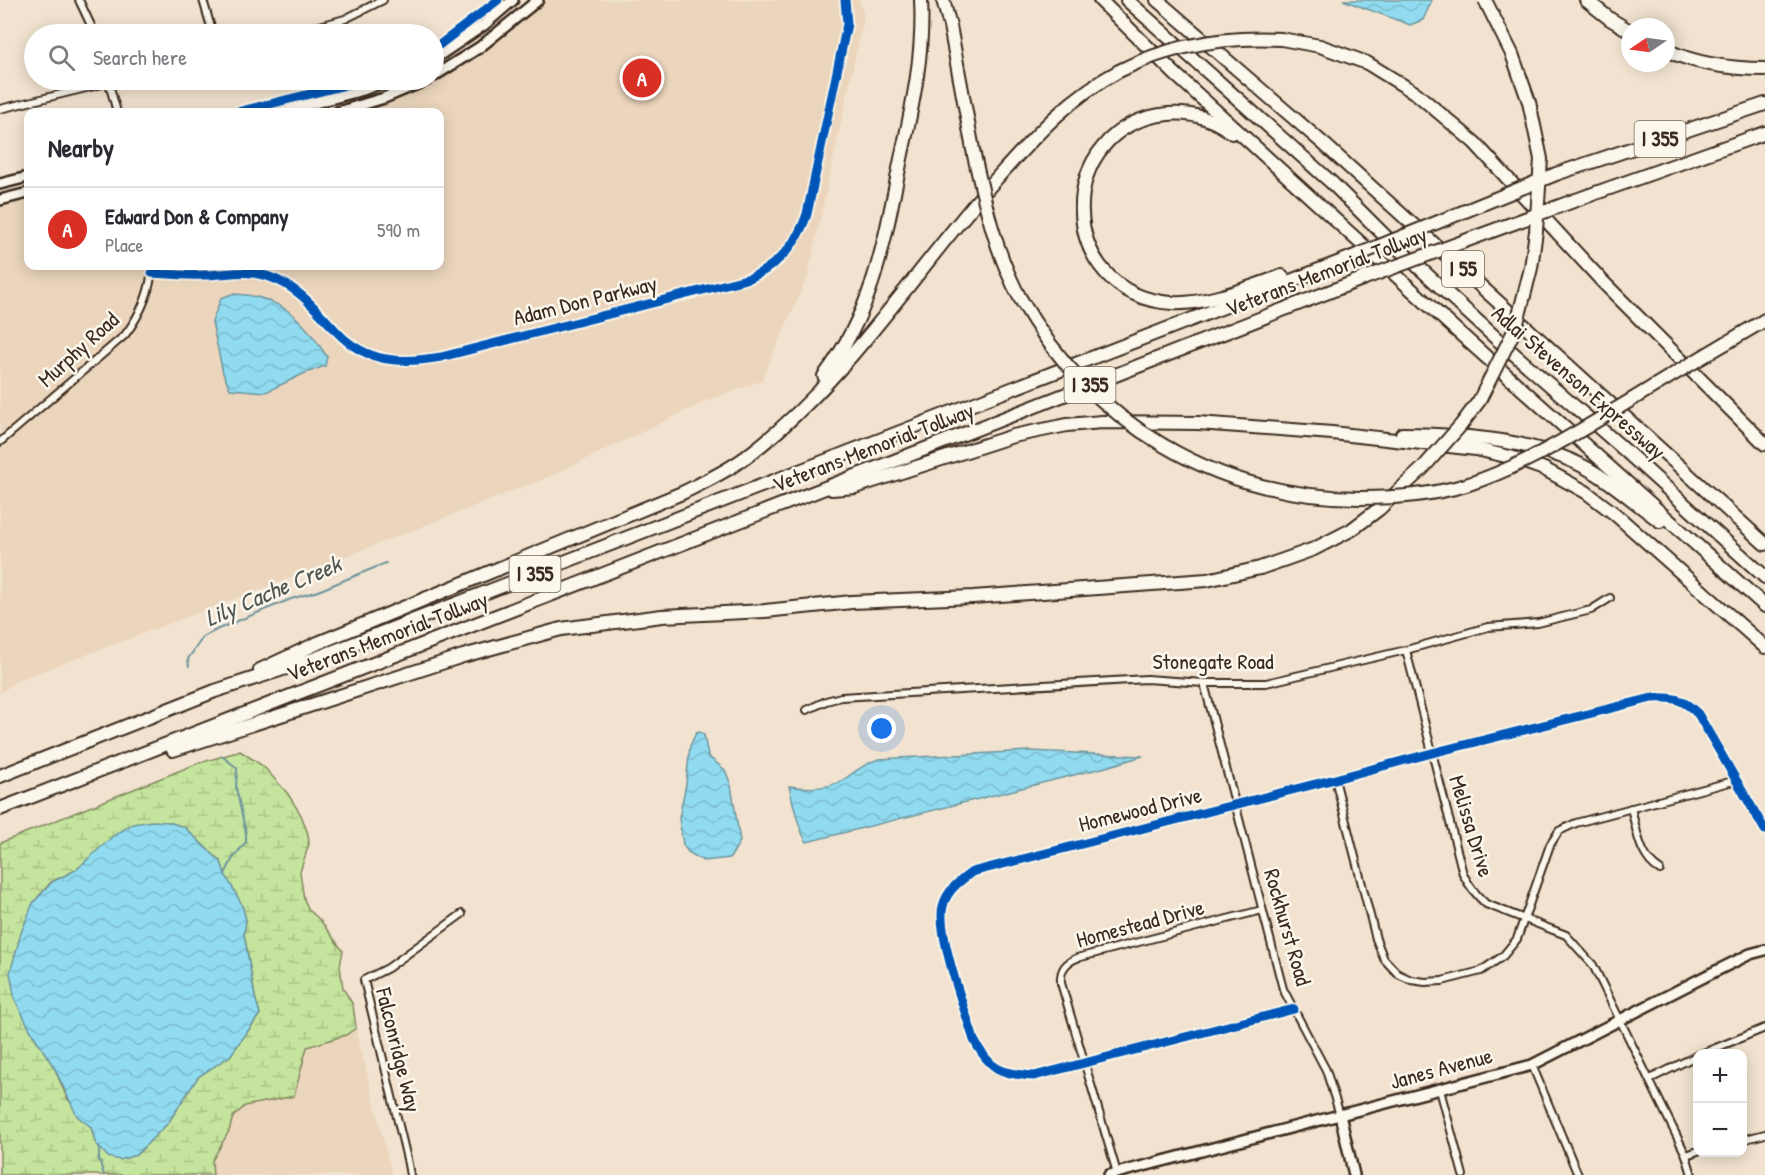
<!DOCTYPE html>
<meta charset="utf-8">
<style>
:root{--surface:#fff;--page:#f2f2f3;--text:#2b2b33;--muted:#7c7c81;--line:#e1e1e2;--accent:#d93025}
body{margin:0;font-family:"Patrick Hand",sans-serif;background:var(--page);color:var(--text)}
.controls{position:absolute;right:18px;bottom:18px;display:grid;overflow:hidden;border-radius:12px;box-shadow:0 3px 15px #0003}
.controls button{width:54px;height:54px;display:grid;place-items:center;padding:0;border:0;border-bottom:2px solid var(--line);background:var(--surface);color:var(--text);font:30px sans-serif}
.compass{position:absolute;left:1621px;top:18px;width:54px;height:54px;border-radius:50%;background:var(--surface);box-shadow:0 3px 15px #0003;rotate:257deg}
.you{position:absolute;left:882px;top:729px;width:21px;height:21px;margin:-15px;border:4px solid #fff;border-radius:50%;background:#1a73e8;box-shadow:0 0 0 9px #1a73e833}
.badge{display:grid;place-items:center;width:39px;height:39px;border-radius:50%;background:var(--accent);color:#fff;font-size:20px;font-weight:700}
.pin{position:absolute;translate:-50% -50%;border:3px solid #fff;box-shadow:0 2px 6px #0006}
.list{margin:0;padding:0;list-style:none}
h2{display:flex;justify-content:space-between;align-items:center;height:78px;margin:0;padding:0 24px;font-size:26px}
h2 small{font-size:20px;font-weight:400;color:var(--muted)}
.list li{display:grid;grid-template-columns:39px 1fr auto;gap:18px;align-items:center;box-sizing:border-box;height:84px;padding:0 24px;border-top:2px solid var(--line)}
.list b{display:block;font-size:22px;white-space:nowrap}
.list p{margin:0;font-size:20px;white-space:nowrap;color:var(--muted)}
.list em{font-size:20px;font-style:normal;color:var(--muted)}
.icon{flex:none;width:33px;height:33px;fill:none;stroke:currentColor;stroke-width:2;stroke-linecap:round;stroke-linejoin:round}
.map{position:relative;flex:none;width:1765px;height:1175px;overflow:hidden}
.search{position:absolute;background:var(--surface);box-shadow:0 3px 15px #0003;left:24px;top:24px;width:420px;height:66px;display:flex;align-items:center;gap:15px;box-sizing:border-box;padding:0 21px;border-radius:33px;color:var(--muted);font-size:22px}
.panel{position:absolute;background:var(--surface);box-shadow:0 3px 15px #0003;left:24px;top:108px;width:420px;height:162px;border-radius:12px}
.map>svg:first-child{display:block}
.built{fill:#ebd5bc}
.wetland{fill:url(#wetland-marsh);stroke:#80875e;stroke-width:1.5;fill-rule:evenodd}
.water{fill:url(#water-waves);stroke:#6e949c;stroke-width:1.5}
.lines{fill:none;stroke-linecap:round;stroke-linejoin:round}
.stream{stroke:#6e949c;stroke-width:2}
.street-casing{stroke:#3b2a1e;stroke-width:10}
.secondary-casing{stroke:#3b2a1e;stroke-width:14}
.highway-casing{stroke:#3b2a1e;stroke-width:16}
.street{stroke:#fbf7ec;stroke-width:6}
.secondary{stroke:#fbf7ec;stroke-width:9}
.highway{stroke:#fbf7ec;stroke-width:12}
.highway-bridge-casing{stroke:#3b2a1e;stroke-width:16;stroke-linecap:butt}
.highway-bridge{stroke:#fbf7ec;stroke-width:12}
.cycleway-casing{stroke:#fbf7ec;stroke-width:13}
.cycleway{stroke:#0057b8;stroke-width:9}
.labels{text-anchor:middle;stroke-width:5;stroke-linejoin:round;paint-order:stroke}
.shield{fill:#fbf7ec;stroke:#75685c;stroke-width:1.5}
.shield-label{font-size:21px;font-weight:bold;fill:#3b2a1e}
.street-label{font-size:22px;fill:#3b2a1e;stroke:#fbf7ec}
.water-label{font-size:24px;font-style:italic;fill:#505652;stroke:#fbf7ec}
</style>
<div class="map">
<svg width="1765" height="1175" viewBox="0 0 1765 1175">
<defs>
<pattern id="wetland-marsh" width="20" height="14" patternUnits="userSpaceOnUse" patternTransform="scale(1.5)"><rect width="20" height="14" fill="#c5e49d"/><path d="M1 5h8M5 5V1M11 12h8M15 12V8" fill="none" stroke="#aac487"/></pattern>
<pattern id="water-waves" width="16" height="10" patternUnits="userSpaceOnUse" patternTransform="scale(1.5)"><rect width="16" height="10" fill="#90dbf0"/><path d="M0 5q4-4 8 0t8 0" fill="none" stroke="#7dbccd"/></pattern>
</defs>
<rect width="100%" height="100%" fill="#f2e3d0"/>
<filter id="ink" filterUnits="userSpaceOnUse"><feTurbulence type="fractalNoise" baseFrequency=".0167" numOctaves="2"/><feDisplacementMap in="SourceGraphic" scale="12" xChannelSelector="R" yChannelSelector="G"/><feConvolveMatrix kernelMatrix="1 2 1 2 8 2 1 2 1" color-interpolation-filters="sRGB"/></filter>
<g filter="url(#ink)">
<g class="built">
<polygon points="544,0 859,0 864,17 808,276 761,381 706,401 551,476 270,586 16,681 0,694 0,204 28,197 28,266 440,266 440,112 357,112 418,90 462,66"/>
<polygon points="356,1028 392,1175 213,1175 213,1158 229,1131 233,1118 245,1106 294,1096 307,1047 346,1035"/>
</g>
<path class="wetland" d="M240,751L263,766L288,794L301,815L308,834L309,844L300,872L304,899L309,910L320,920L343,951L340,966L343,988L353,1005L356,1028L346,1035L307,1047L294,1096L245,1106L233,1117L229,1131L212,1161L213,1175H0V843L196,764ZM168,822L184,827L221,862L225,874L242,905L246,920L244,934L255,997L260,1014L230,1056L198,1076L168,1123L136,1155L96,1144L91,1127L67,1098L54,1067L32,1033L33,903L51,882L76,870L94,855Z"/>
<g class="water">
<polygon points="1343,0 1432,0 1423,20 1410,25"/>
<path d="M232,294C280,295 303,318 327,357L325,366L303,374L266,392L230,389L223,373L212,322L221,298Z"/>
<polygon points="700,732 704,735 708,756 725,770 731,785 740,841 730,858 703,861 688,852 683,845 679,818 686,784 690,746 696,733"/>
<path d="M1029,751L1143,756L1106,767L807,842C799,833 792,799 789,786C807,789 830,789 846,778C857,770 866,763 879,759Z"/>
<polygon points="152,821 168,822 184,827 221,862 225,874 242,905 246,920 244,934 255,997 260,1014 230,1056 198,1077 168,1123 136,1155 120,1160 108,1157 96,1144 91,1127 77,1116 54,1067 32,1033 15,1000 10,973 21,933 33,903 52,882 76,870 113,836 132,824"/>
</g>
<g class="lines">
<g class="stream">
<polyline points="189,666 188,659 203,637 218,629 291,599 318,591 386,563"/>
<polyline points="222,756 237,768 236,788 246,833 246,842 233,858 225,874"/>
<polyline points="99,1146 99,1159 104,1175"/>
</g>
<defs>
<g id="street">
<polyline points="79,0 95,34"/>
<polyline points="203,0 213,34"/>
<polyline points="291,34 345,19 383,0"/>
<polyline points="108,80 117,112"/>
<polyline points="0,109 119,80"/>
<path d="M152,273C169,274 186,276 203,275C225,275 245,269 267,276C300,287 315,309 338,333C367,363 402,364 441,357L750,278C779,265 797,244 807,214L847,24L845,0"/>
<path d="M0,442L125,335C140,315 151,291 152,266"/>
<path d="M1406,650L1463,874C1469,886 1476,895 1486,904L1566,935L1593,965L1686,1155L1692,1175"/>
<polyline points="1204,683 1283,989 1326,1070 1340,1115"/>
<polyline points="807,710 826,701 841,697 1147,679 1204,683 1266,683 1406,650 1488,627 1538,623 1591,610 1610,598"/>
<polyline points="1335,779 1376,939 1384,959 1398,974 1411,980 1425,982 1442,981 1481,971 1503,956 1517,939 1550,845 1559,831 1576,823 1737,780"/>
<path d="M1631,808C1637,830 1639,858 1660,870"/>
<path d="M1294,1009L1034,1076C1001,1074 990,1070 974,1040C965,1010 936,932 943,906C947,890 960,881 972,872L1335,779L1432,753L1652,698C1674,697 1682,698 1698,714L1765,830"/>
<polyline points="1701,1054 1765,1028"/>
<polyline points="1532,1065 1578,1175"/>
<polyline points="1650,1079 1698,1055"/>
<polyline points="1440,1090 1463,1175"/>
<polyline points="1742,1140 1765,1134"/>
<polyline points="1686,1155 1698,1151"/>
<path d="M1117,1173L1061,983C1060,970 1065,963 1077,958L1262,910"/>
<polyline points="410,1175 407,1159 364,980 388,968 462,914"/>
</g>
<g id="secondary">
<polyline points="434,59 484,25 513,0"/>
<polyline points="434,76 480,47 538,0"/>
<polyline points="282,112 363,90 390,80"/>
<polyline points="338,112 384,98 427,80"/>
<polyline points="0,184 28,177"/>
<polyline points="0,200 28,193"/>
<polyline points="1340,1115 1354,1175"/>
<polyline points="1109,1175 1532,1065 1704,977 1750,954 1765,950"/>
</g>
<g id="highway">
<polyline points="943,0 950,26 974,155"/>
<polyline points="1100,0 1174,73 1456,330 1765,606"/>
<polyline points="1127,0 1332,183 1387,238 1498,340 1619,445 1765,577"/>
<polyline points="1157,0 1325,145 1765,544"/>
<polyline points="1586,0 1610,19 1630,31"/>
<polyline points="1281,39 1320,46 1367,63 1417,94 1475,143 1603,282 1765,444"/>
<path d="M1666,50C1696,64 1732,69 1765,69"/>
<path d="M1232,133C1214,119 1191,112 1168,114C1051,125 1054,296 1172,303C1206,305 1250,287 1282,276"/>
<polyline points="1556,174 1765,104"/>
<polyline points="1576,200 1765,133"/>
<polyline points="1726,343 1765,320"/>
<path d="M824,376C876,307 885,236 902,154C913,103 924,53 921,0"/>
<path d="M1402,434C1467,435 1541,439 1597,474C1619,488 1639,506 1660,521"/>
<polyline points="832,489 855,487 1013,436 1067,425 1102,422 1198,423 1332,433 1476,449 1510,457 1544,469 1586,492 1615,514 1765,647"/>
<path d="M260,670L318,643L682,493C704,482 726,472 746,457C847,381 913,272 997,178C1035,136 1068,98 1119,71"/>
<polyline points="173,750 463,656 561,629 662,616 765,611 852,602 973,597 1207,580 1260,568 1283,560 1314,549 1351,530 1379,509 1422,469"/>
<polyline points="0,776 215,691 311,660 1350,258"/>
<polyline points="0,809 1362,279"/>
</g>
</defs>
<use href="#street" class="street-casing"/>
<use href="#secondary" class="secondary-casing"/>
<use href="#highway" class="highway-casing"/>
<use href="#street" class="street"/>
<use href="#secondary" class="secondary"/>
<use href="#highway" class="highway"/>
<defs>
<g id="highway-bridge">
<path d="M1119,71C1170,45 1224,36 1281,39"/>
<path d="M974,155C985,204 996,254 1020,298C1091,423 1216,498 1360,498C1396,498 1432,495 1466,485C1510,471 1549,449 1588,426C1635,398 1680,370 1726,343"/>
<polyline points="1350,258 1556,174"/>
<polyline points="1362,279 1576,200"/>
<polyline points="1422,469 1461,425 1479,401 1516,327 1531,268 1536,231 1541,159 1529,102 1512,54 1485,0"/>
</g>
</defs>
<use href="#highway-bridge" class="highway-bridge-casing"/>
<use href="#highway-bridge" class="highway-bridge"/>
<defs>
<g id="cycleway">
<polyline points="434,49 498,0"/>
<polyline points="237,112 366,80"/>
<path d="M152,273C169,274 186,276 203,275C225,275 245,269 267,276C300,287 315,309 338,333C367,363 402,364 441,357L750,278C779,265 797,244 807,214L847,24L845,0"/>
<path d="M1294,1009L1034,1076C1001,1074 990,1070 974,1040C965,1010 936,932 943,906C947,890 960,881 972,872L1335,779L1432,753L1652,698C1674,697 1682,698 1698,714L1765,830"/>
</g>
</defs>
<use href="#cycleway" class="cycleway-casing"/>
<use href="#cycleway" class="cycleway"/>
</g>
</g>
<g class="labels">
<g class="shield">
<rect x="1634.5" y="121" width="51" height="36" rx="4.5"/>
<rect x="1442" y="251" width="42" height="36" rx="4.5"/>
<rect x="1064.5" y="367" width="51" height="36" rx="4.5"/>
<rect x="509.5" y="556" width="51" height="36" rx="4.5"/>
</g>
<g class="shield-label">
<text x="1660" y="146">I 355</text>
<text x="1463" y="276">I 55</text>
<text x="1090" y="392">I 355</text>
<text x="535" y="581">I 355</text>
</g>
<g class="street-label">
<text transform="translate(1326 271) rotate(-21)" y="8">Veterans Memorial Tollway</text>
<text transform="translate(585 300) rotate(-14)" y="8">Adam Don Parkway</text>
<text transform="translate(78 349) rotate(-42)" y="8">Murphy Road</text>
<text transform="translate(1579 382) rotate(41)" y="8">Adlai Stevenson Expressway</text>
<text transform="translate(873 447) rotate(-21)" y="8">Veterans Memorial Tollway</text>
<text transform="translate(387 636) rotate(-21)" y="8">Veterans Memorial Tollway</text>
<text x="1213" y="669">Stonegate Road</text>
<text transform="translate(1140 809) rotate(-14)" y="8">Homewood Drive</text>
<text transform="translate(1472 826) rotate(73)" y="8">Melissa Drive</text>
<text transform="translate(1140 923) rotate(-15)" y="8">Homestead Drive</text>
<text transform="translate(1288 927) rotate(74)" y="8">Rockhurst Road</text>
<text transform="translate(399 1050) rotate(76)" y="8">Falconridge Way</text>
<text transform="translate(1441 1068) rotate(-15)" y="8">Janes Avenue</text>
</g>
<g class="water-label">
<text transform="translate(273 591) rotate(-23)" y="8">Lily Cache Creek</text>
</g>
</g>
</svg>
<div class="controls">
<button>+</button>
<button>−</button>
</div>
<svg class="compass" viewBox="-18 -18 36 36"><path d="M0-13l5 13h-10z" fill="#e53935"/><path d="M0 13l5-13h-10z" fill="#7c7c81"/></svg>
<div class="you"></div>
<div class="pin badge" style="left:642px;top:78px">A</div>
<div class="search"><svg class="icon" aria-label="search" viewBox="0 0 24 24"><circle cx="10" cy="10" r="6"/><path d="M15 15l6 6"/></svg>Search here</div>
<section class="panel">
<h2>Nearby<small></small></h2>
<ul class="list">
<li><span class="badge">A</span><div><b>Edward Don &amp; Company</b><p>Place</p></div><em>590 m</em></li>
</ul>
</section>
</div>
